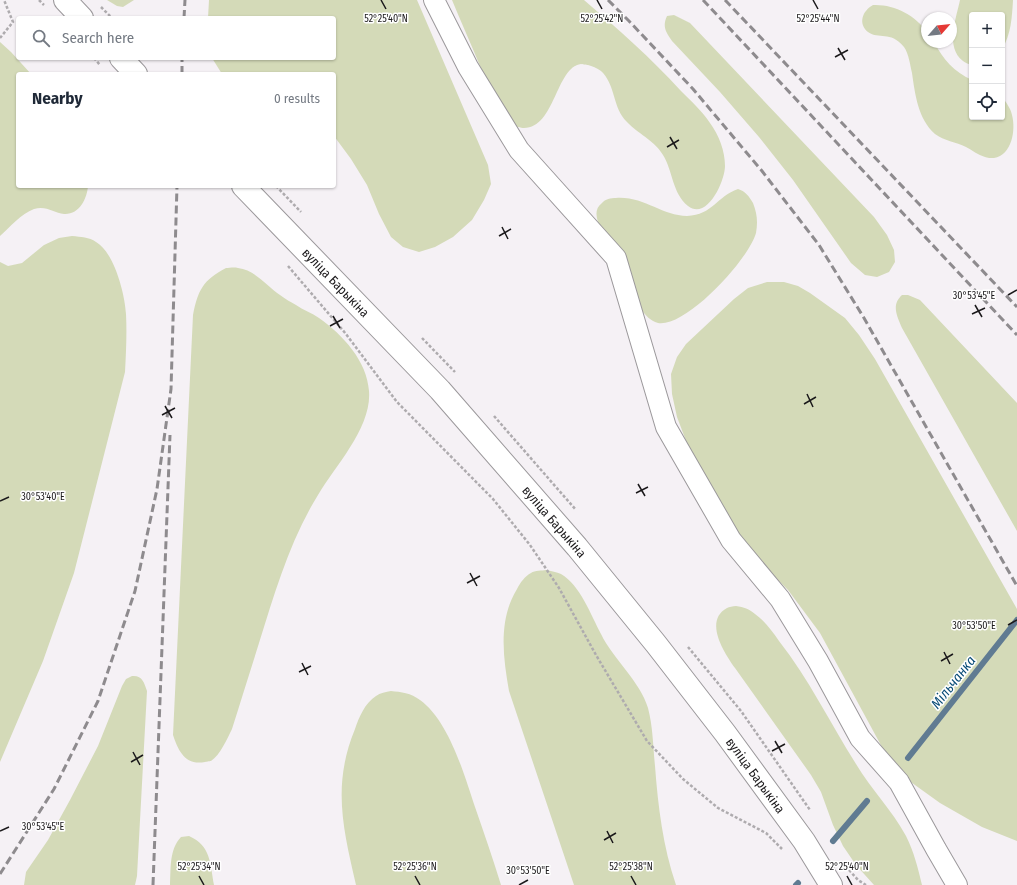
<!DOCTYPE html>
<meta charset="utf-8">
<style>
:root{--surface:#fff;--page:#f6f6f7;--text:#1f2937;--muted:#747a83;--line:#e0e1e3}
body{margin:0;font-family:"Fira Sans Condensed",sans-serif;background:var(--page);color:var(--text)}
.controls{position:absolute;right:12px;top:12px;display:grid;overflow:hidden;border-radius:4px;box-shadow:0 1px 3px #0004}
.controls button{width:36px;height:36px;display:grid;place-items:center;padding:0;border:0;border-bottom:1px solid var(--line);background:var(--surface);color:var(--text);font:20px sans-serif}
.compass{position:absolute;left:921px;top:12px;width:36px;height:36px;border-radius:50%;background:var(--surface);box-shadow:0 1px 3px #0004;rotate:62deg}
.list{margin:0;padding:0;list-style:none}
h2{display:flex;justify-content:space-between;align-items:center;height:52px;margin:0;padding:0 16px;font-size:17px}
h2 small{font-size:13px;font-weight:400;color:var(--muted)}
.icon{flex:none;width:22px;height:22px;fill:none;stroke:currentColor;stroke-width:2;stroke-linecap:round;stroke-linejoin:round}
.map{position:relative;flex:none;width:1017px;height:885px;overflow:hidden}
.search{position:absolute;background:var(--surface);box-shadow:0 1px 3px #0004;left:16px;top:16px;width:320px;height:44px;display:flex;align-items:center;gap:10px;box-sizing:border-box;padding:0 14px;border-radius:4px;color:var(--muted);font-size:15px}
.panel{position:absolute;background:var(--surface);box-shadow:0 1px 3px #0004;left:16px;top:72px;width:320px;height:116px;border-radius:4px}
.map>svg:first-child{display:block}
.green{fill:#d4dab8}
.lines{fill:none;stroke-linecap:round;stroke-linejoin:round}
.stream{stroke:#607b92;stroke-width:6}
.minor-casing{stroke:#9b989b;stroke-width:22}
.major-casing{stroke:#9b989b;stroke-width:24}
.path{stroke:#aeabae;stroke-width:2.5;stroke-dasharray:3 2;stroke-linecap:butt}
.minor{stroke:#fff;stroke-width:20}
.major{stroke:#fff;stroke-width:22}
.rail{stroke:#8e8b8e;stroke-width:3;stroke-dasharray:8 4;stroke-linecap:butt}
.ticks{fill:none;stroke:#1b191b;stroke-width:1.5}
.labels{text-anchor:middle;stroke-width:3;stroke-linejoin:round;paint-order:stroke}
.street-label{font-size:13px;fill:#1b191b;stroke:#fff}
.water-label{font-size:14px;font-style:italic;fill:#0b4d78;stroke:#fff}
.ticks-label{font-size:10px;text-anchor:middle;fill:#1b191b;stroke:#fff;stroke-width:3;stroke-linejoin:round;paint-order:stroke}
</style>
<div class="map">
<svg width="1017" height="885" viewBox="0 0 1017 885">
<rect width="100%" height="100%" fill="#f5f1f5"/>
<g class="green">
<polygon points="107,0 134,0 123,7 117,6"/>
<polygon points="209,0 417,0 488,165 491,184 484,200 472,220 453,237 435,247 419,252 403,247 391,237 379,214 367,185 351,159 334,136 334,74 222,74 212,58 334,58 334,18 208,18"/>
<path d="M452,0H584C618,29 651,58 681,91C691,101 702,111 710,123C719,135 725,151 725,166C725,181 707,221 688,206C672,193 673,171 663,155C653,138 633,132 622,116C613,102 614,83 601,71C597,68 592,66 588,65C587,65 581,64 581,64C556,67 555,128 524,128C521,128 515,126 513,125C511,124 508,119 506,117C494,101 488,84 480,66C471,44 461,22 452,0Z"/>
<path d="M960,0H1013C1012,17 1011,35 1002,49V15H972V65C969,64 965,63 963,61C945,47 956,19 960,0Z"/>
<path d="M873,5C894,4 915,15 927,32V42H934C943,59 954,72 972,80V117H1002V97C1006,102 1011,109 1012,115C1016,130 1012,155 994,158C991,158 987,158 985,157C978,155 972,150 966,147C956,142 944,141 935,134C918,119 915,94 912,73C910,65 909,54 904,47C890,30 879,40 868,32C858,24 862,11 873,5Z"/>
<path d="M674,15L690,23L874,217L887,235L894,250L895,262L889,272L877,277L865,275L851,263L793,180L759,137L720,92L672,41C666,32 662,27 667,16Z"/>
<path d="M0,42L11,52L31,74H18V186H88C87,199 79,215 64,214C54,213 46,205 34,209C21,214 10,227 0,236Z"/>
<path d="M738,189C745,191 749,196 753,203C757,213 758,222 756,233C749,259 686,328 658,323C650,321 646,315 641,310L600,228C597,219 593,210 602,203C605,199 611,198 616,198C644,196 662,216 687,216C713,215 717,196 738,189Z"/>
<path d="M72,236C81,237 89,237 96,242C114,252 125,294 126,314C127,333 126,353 125,372L74,573L43,661L0,762V262L8,266L22,263L44,245L59,238Z"/>
<path d="M226,268C229,268 234,267 238,268C255,270 267,286 280,295C285,299 291,302 296,305C303,310 312,313 319,318C343,335 367,361 369,391C372,427 336,465 318,495C290,540 275,592 259,643C250,672 241,700 232,729C227,739 220,755 211,761C210,761 205,762 205,762C185,766 178,750 173,735L193,315C198,290 203,280 226,268Z"/>
<polygon points="767,282 784,282 798,286 810,293 845,318 859,335 875,359 1017,609 1017,841 982,827 940,803 908,780 883,749 820,633 788,590 743,545 691,454 677,417 672,394 671,374 677,357 686,344 734,299 748,288"/>
<path d="M902,295H908L920,300L1017,403V531L902,328C897,316 891,305 902,295Z"/>
<path d="M546,570C551,571 557,572 561,574C580,585 591,615 601,634C613,659 640,681 648,708C653,727 653,746 655,766C658,806 663,847 676,885H574L509,691C503,657 498,620 517,589C520,583 525,576 531,573C535,570 542,571 546,570Z"/>
<path d="M736,606C744,607 749,609 755,614C765,621 772,631 779,641C809,679 830,723 856,764C871,789 892,810 906,836C914,852 918,868 922,885H874L856,865L843,846L833,825L821,792L811,775L735,668C725,654 703,621 727,608C729,607 733,606 736,606Z"/>
<path d="M132,676C142,675 144,682 147,691L137,876L135,885H24L26,872L48,840L70,800L98,746L122,686L126,679Z"/>
<path d="M391,691C401,692 411,693 420,700C449,721 464,774 475,807C484,833 493,859 501,885H356C343,828 332,785 355,729C359,717 365,703 376,696C380,693 386,692 391,691Z"/>
<path d="M189,836C211,846 210,863 214,885H170C171,868 169,850 181,837Z"/>
</g>
<g class="lines">
<g class="stream">
<polyline points="908,758 1017,620"/>
<polyline points="833,841 867,801"/>
<polyline points="796,885 798,883"/>
</g>
<defs>
<polyline id="minor" points="434,0 468,67 519,150 616,258 666,427 731,540 780,599 818,661 860,738 899,782 936,849 957,885"/>
<g id="major">
<polyline points="65,0 82,18"/>
<polyline points="121,58 136,74"/>
<path id="s1" d="M243,186L440,390L577,547L656,644L725,733L804,841L831,885"/>
</g>
</defs>
<use href="#minor" class="minor-casing"/>
<use href="#major" class="major-casing"/>
<g class="path">
<polyline points="39,0 44,5"/>
<polyline points="101,7 112,18"/>
<polyline points="0,38 13,22 4,0"/>
<polyline points="94,58 100,65"/>
<polyline points="276,186 301,212"/>
<polyline points="288,266 346,334 397,402 493,499 530,545 559,588 596,655 647,741 683,779 718,808 766,833 782,849"/>
<polyline points="422,338 455,372"/>
<polyline points="494,416 576,510"/>
<polyline points="688,647 741,711 810,810"/>
<polyline points="849,870 858,880 866,885"/>
</g>
<use href="#minor" class="minor"/>
<use href="#major" class="major"/>
<g class="rail">
<polyline points="608,0 629,21 693,89 762,171 819,245 864,318 1017,586"/>
<polyline points="703,0 1017,335"/>
<polyline points="725,0 1017,307"/>
<polyline points="184,18 185,0"/>
<polyline points="182,74 182,58"/>
<polyline points="0,874 54,789 98,701 135,591 157,489 171,389 177,186"/>
<polyline points="153,885 170,435"/>
</g>
</g>
<path class="ticks" d="M381,0L386,9M597,0L602,9M813,0L818,9M838,48L845,60M835,57L848,50M670,137L677,149M667,147L679,140M502,227L508,239M499,236L511,229M1008,295L1017,290M975,305L982,317M972,314L985,308M333,316L340,328M330,326L343,319M807,394L813,407M804,404L816,397M165,406L172,418M162,415L175,408M638,484L645,496M636,493L648,487M0,501L9,497M470,573L477,586M467,583L480,576M1008,625L1017,620M944,652L950,664M941,661L953,654M302,663L308,675M299,672L311,666M775,741L782,753M772,751L785,744M133,752L140,765M131,762L143,755M0,831L9,827M607,831L613,843M604,840L616,833M199,876L204,885M415,876L420,885M631,876L636,885M847,876L852,885M519,885L528,880"/>
<g class="labels">
<g class="street-label">
<text dy="5" stroke="none"><textPath href="#s1" startOffset="134">вуліца Барыкіна</textPath></text>
<text dy="5" stroke="none"><textPath href="#s1" startOffset="458">вуліца Барыкіна</textPath></text>
<text dy="5" stroke="none"><textPath href="#s1" startOffset="782">вуліца Барыкіна</textPath></text>
</g>
<g class="water-label">
<text transform="translate(953 682) rotate(-52)" y="5">Мільчанка</text>
</g>
</g>
<g class="ticks-label">
<text x="386" y="22">52°25'40"N</text>
<text x="602" y="22">52°25'42"N</text>
<text x="818" y="22">52°25'44"N</text>
<text x="974" y="299">30°53'45"E</text>
<text x="43" y="500">30°53'40"E</text>
<text x="974" y="629">30°53'50"E</text>
<text x="43" y="830">30°53'45"E</text>
<text x="199" y="870">52°25'34"N</text>
<text x="415" y="870">52°25'36"N</text>
<text x="631" y="870">52°25'38"N</text>
<text x="847" y="870">52°25'40"N</text>
<text x="528" y="874">30°53'50"E</text>
</g>
</svg>
<div class="controls">
<button>+</button>
<button>−</button>
<button><svg class="icon" aria-label="locate" viewBox="0 0 24 24"><circle cx="12" cy="12" r="6"/><path d="M12 2v4M12 18v4M2 12h4M18 12h4"/></svg></button>
</div>
<svg class="compass" viewBox="-18 -18 36 36"><path d="M0-13l5 13h-10z" fill="#e53935"/><path d="M0 13l5-13h-10z" fill="#747a83"/></svg>
<div class="search"><svg class="icon" aria-label="search" viewBox="0 0 24 24"><circle cx="10" cy="10" r="6"/><path d="M15 15l6 6"/></svg>Search here</div>
<section class="panel">
<h2>Nearby<small>0 results</small></h2>
<ul class="list">
</ul>
</section>
</div>
